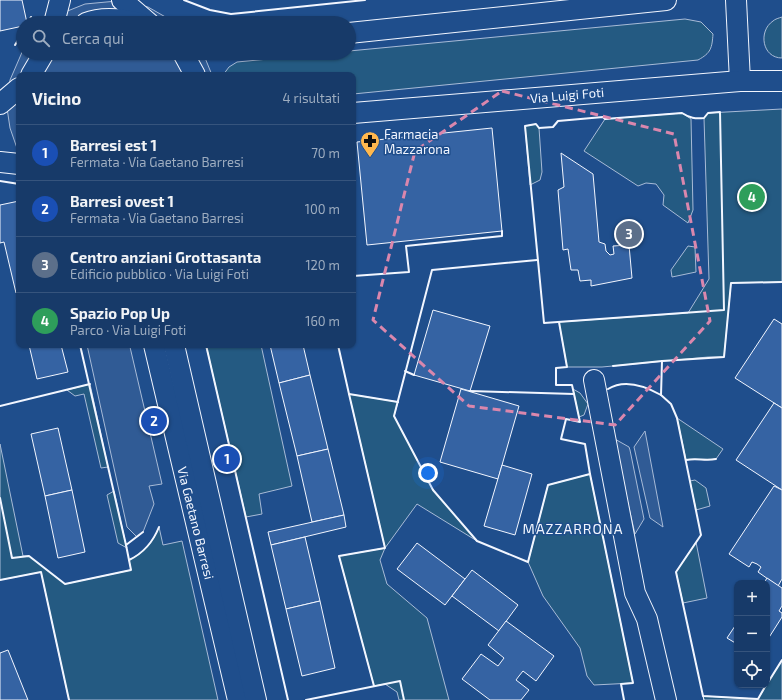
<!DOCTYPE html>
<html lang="it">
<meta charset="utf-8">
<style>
:root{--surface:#173a69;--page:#20416f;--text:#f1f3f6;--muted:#9eadc0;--line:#36547d;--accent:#8bbbb9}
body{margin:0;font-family:"Exo 2",sans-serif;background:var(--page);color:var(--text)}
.controls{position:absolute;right:12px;bottom:12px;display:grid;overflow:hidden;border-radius:8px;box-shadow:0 1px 3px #0004}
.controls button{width:36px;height:36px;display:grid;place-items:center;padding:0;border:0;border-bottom:1px solid var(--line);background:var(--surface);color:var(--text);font:20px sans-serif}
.you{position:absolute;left:428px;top:473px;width:14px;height:14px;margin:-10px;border:3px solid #fff;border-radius:50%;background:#1a73e8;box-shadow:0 0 0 6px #1a73e833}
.badge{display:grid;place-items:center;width:26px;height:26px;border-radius:50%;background:var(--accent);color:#fff;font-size:13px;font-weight:700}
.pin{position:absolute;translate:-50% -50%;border:2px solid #fff;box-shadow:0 1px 4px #0006}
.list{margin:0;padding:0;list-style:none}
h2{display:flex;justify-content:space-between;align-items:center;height:52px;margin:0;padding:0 16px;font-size:17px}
h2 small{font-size:13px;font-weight:400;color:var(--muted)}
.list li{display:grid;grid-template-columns:26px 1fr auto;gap:12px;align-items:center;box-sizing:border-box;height:56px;padding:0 16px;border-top:1px solid var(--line)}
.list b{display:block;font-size:15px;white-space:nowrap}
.list p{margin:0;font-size:13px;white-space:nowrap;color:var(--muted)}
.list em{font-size:13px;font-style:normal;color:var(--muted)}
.icon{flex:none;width:22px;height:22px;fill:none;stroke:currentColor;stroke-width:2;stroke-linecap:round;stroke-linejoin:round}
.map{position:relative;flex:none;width:782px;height:700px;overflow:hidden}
.search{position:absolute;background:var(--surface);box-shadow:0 1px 3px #0004;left:16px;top:16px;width:340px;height:44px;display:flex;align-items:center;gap:10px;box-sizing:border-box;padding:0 14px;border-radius:22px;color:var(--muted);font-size:15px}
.panel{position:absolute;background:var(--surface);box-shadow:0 1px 3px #0004;left:16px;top:72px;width:340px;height:276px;border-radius:8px}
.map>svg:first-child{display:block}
.green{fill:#245a82;stroke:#a8bbd7}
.parking{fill:#305b95;stroke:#a8bbd7}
.building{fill:#3563a3;stroke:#f2f6ff}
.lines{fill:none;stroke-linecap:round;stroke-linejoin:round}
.minor-casing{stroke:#f2f6ff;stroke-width:22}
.minor{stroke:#1f4e8c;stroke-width:20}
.fence{stroke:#f2f6ff;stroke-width:1;stroke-dasharray:5 2;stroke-linecap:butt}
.wall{stroke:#f2f6ff;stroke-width:2}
.marked{fill:none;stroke:#da87ad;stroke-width:3;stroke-dasharray:8 5;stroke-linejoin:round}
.labels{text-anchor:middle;stroke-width:3;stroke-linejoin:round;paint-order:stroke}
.street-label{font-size:13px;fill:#f2f6ff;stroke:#1f4e8c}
.poi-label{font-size:13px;fill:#f2f6ff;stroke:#1f4e8c;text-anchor:start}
.neighbourhood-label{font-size:14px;letter-spacing:1px;fill:#f2f6ff;stroke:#1f4e8c}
</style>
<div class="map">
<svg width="782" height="700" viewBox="0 0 782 700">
<rect width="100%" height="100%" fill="#1f4e8c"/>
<g class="green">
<path d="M782,17V58C762,58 758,31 773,21C775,19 779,18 782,17Z"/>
<path d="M685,19L701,22L713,34C712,48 711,53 698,60L353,94V75H223L229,67L237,62L332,53H349V51Z"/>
<polygon points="782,109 782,282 731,283 724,357 708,357 602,367 567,367 559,322 688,313 709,279 704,118 708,113"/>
<polygon points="682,113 691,119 693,210 688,223 663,205 664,195 656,184 646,183 638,186 584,151 605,119"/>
<polygon points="536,124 539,128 542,172 540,180 530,185 525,126"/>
<polygon points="688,246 695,247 696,272 672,277 671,270"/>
<polygon points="206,345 261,345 292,486 259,494 262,514 246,517"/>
<polygon points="90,384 108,467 101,468 84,394 75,396 67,390"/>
<polygon points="573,389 580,393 588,404 584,415 579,417"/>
<polygon points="349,394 398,402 394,416 433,490 477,541 417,504 385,548 380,560 387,584 427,618 449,700 399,700 397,692 385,684 374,686 339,556 385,548"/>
<path d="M677,418L723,449L716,459C706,461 696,458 686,460Z"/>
<path d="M0,444L23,556H29L65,584L131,570L129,560C144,553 153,542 159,527L163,545L182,541L218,700H69L41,572L0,580Z"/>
<polygon points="590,474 633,683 594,685 587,676 580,648 543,596 528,562 548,485"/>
<polygon points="695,480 706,488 710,506 696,510 690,481"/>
<polygon points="114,491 126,545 127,548 118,543 107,495"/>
<polygon points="696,542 707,598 683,603 676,572"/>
<polygon points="782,660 782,700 704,700 703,696 758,699"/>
</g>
<g class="parking">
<polygon points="117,1 148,7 176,23 47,23 65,12 85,4"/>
<polygon points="23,50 23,53 203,53 212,75 19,75 19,154 10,128 7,108 10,80"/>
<polygon points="87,345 129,345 130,347 162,484 149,486 154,504 143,532 137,537 127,527"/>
<polygon points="645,431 663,527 650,518 634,447"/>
<polygon points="613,438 629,447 630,450 644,519 635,534"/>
</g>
<g class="building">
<polygon points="0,0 22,0 27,23 23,23 23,26 0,31"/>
<polygon points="492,128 502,231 367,245 357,142"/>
<polygon points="561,153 593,174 599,242 605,244 606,251 610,255 614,254 613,246 629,245 632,278 591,286 591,280 580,281 578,270 571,270 568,249 563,250 558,190 564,187"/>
<polygon points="19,201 19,292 16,293 4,242 0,243 0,205"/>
<polygon points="433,310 490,326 470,391 414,375"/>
<polygon points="774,319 782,324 782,408 735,378"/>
<polygon points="29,345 61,345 68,372 37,379"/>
<polygon points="270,345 303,345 310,375 279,383"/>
<polygon points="310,375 328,449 297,456 279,383"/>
<polygon points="461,389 519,406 498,479 440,462"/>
<polygon points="774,403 782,408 782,490 736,460"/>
<polygon points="58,428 72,490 45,496 31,434"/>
<polygon points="328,449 344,515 312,522 297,456"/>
<polygon points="502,465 532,474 515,535 484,526"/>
<polygon points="774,486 782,490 782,579 778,586 758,572 761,567 757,564 752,562 749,567 729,554"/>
<polygon points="72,490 85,552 58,558 45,496"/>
<polygon points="344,515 346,527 271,545 268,532"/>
<polygon points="305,537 320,601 286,609 271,545"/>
<polygon points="417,543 465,579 445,605 397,569"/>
<polygon points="472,570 518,605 499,631 452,596"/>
<polygon points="767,578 782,588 782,606 779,611 782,613 782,617 768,639 767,583 764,583"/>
<polygon points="320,601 335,668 302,676 286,609"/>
<polygon points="506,621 554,656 536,681 523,671 519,676 516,680 529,690 521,700 490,700 462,679 481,654 498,666 504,658 488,645"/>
<polygon points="737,623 737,644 727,638"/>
<polygon points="8,650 28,700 0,700 0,653"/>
</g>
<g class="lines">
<defs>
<g id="minor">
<polyline points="122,0 149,23"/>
<polyline points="736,0 740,81"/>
<polyline points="54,23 60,0"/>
<path d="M86,23C103,16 123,19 140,23"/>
<polyline points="349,33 666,0"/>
<polyline points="183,53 195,75"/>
<polyline points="31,75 44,53"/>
<polyline points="0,104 19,88"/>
<polyline points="353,113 740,81 782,81"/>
<polyline points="0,162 19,164"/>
<polyline points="154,345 238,700"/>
<polyline points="174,345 256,700"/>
<polyline points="594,380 635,593 647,619 666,700"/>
</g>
</defs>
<use href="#minor" class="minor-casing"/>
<use href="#minor" class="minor"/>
<polyline class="fence" points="703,696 704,700"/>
<g class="wall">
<polyline points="184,0 210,10 231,14 365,0"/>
<polyline points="28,23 31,17"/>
<polyline points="15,45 23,32"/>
<path d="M720,112L724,310L544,323L525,126L536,124L539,128L553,127L558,121L603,117L605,119L682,113C690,118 695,119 704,118L708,113Z"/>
<polyline points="0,181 19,184"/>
<polyline points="353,276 409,272 406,246 502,236 502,231"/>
<polyline points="559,322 567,367 556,368 556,385 572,385 574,394"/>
<polyline points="80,345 126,545 143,532"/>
<polyline points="206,345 288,700"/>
<polyline points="338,345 349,394"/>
<polyline points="613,366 662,361"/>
<polyline points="405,371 414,375"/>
<path d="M608,389C624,379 645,386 661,395"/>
<polyline points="470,391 574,394 580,422 566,419 561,439 585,444 590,474 548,485 528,562 477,541 433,490 394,416 432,270 537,260"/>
<polyline points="0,406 90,384"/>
<path d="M686,460C696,458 706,461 716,459"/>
<polyline points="590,474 633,683 621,684 624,700"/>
<polyline points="0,498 12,558 29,556 65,584 131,570 126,545"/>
<path d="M129,560C144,553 153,542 159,527"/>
<polyline points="0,580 41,572 69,700"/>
<polyline points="767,684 782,660"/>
<polyline points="766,685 758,699 703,696 676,572 701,535 677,418 671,404 661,395 662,361 724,357 731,283 782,282"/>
<polyline points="374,686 339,556 385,548 349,394 398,402"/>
<polyline points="306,700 400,681 404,700"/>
</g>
</g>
<path class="marked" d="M502,91L674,134L710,321L615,425L469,406L373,320L415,151Z"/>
<defs>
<symbol id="pharmacy-pin" viewBox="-11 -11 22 30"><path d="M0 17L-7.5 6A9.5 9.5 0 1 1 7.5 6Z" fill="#ffb74d" stroke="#1f4e8c"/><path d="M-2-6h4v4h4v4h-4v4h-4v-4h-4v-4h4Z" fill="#111"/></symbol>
</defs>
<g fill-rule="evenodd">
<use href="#pharmacy-pin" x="359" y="130" width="22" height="30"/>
</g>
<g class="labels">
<g class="street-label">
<text transform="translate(567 95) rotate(-5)" y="5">Via Luigi Foti</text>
<text transform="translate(196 523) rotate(76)" y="5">Via Gaetano Barresi</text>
</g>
<g class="poi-label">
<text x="384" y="139">Farmacia<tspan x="384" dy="15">Mazzarona</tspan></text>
</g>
<g class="neighbourhood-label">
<text x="573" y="534">MAZZARRONA</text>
</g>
</g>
</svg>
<div class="controls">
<button>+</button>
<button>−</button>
<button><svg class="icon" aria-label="locate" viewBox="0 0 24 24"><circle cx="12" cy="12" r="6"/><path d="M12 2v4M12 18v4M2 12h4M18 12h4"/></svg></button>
</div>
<div class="you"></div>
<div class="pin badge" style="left:227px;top:459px;background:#1a4fb4">1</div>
<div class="pin badge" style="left:154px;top:421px;background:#1a4fb4">2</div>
<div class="pin badge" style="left:629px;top:234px;background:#5c6f8a">3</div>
<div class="pin badge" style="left:752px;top:197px;background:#2e9e5b">4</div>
<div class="search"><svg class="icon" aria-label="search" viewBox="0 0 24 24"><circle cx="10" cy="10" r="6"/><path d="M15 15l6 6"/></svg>Cerca qui</div>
<section class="panel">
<h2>Vicino<small>4 risultati</small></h2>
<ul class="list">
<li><span class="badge" style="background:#1a4fb4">1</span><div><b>Barresi est 1</b><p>Fermata · Via Gaetano Barresi</p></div><em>70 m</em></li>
<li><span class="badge" style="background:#1a4fb4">2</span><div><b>Barresi ovest 1</b><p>Fermata · Via Gaetano Barresi</p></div><em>100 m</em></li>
<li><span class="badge" style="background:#5c6f8a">3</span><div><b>Centro anziani Grottasanta</b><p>Edificio pubblico · Via Luigi Foti</p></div><em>120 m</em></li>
<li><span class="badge" style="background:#2e9e5b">4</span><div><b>Spazio Pop Up</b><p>Parco · Via Luigi Foti</p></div><em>160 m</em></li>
</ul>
</section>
</div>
